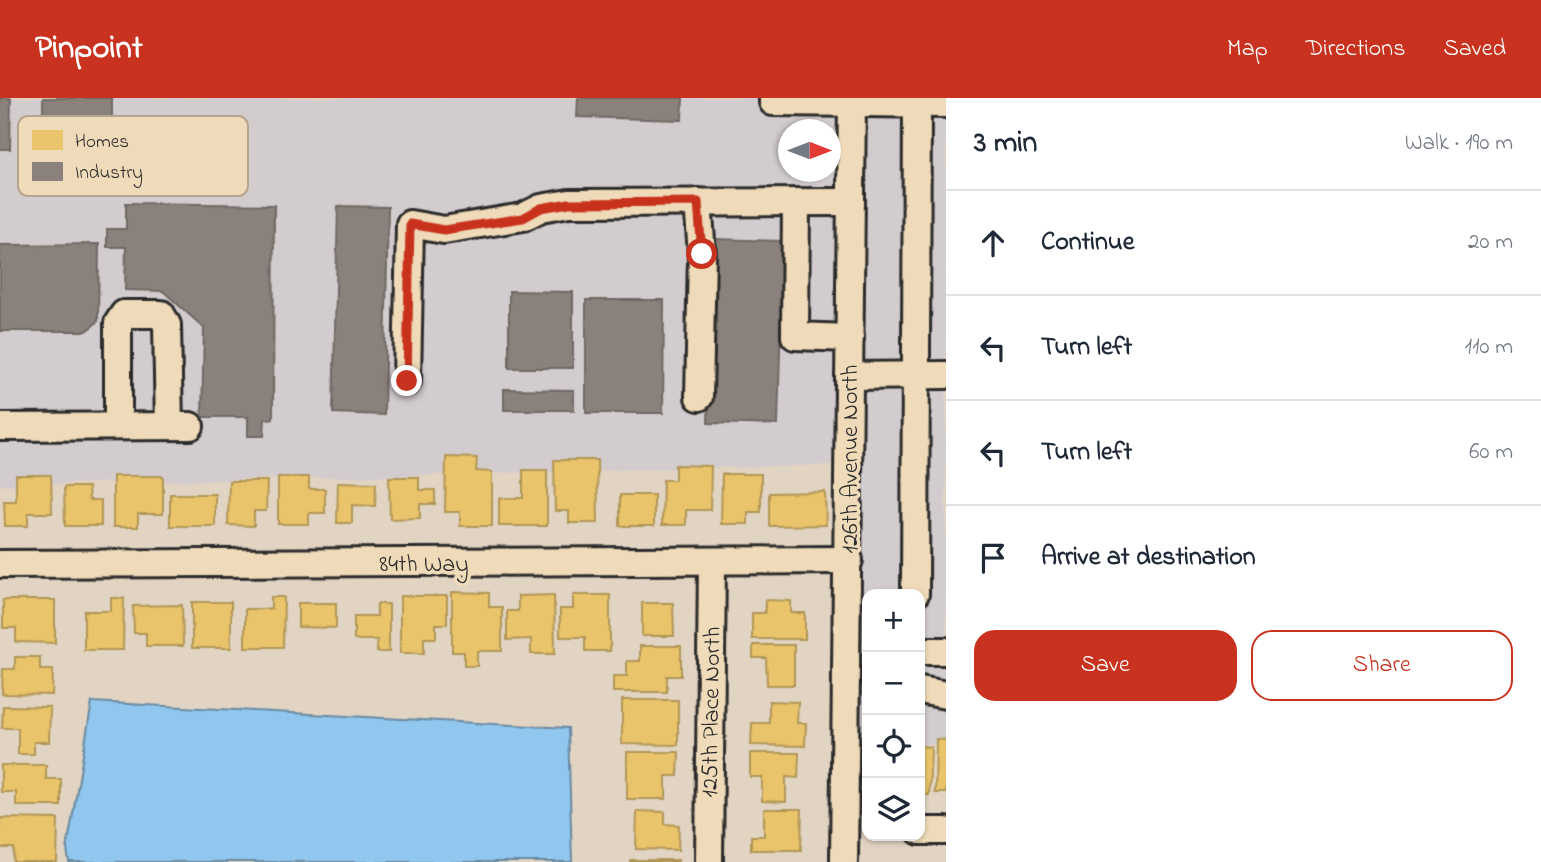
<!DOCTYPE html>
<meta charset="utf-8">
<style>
:root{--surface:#fff;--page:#f2f2f3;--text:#1f2937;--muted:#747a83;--line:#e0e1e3;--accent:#c8321e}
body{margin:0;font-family:"Indie Flower",sans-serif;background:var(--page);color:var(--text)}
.controls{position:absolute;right:21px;bottom:21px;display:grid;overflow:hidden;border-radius:14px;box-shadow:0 2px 5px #0004}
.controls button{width:63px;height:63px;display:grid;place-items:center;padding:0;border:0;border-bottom:2px solid var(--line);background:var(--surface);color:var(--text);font:35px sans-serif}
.compass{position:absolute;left:778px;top:21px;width:63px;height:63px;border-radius:50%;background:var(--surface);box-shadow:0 2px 5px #0004;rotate:90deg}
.stop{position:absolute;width:21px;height:21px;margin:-16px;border:5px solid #c8321e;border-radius:50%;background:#fff}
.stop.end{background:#c8321e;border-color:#fff;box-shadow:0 2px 7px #0008}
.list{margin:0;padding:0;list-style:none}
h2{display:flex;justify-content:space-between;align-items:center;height:91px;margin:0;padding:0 28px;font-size:30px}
h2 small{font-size:23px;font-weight:400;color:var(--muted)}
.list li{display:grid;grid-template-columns:46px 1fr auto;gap:21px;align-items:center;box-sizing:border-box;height:105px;padding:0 28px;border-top:2px solid var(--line)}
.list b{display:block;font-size:26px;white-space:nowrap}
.list em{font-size:23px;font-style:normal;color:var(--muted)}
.actions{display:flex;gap:14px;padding:21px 28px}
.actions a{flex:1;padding:16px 0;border:2px solid var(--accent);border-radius:21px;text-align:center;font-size:24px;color:var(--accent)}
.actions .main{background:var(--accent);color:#fff}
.icon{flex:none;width:38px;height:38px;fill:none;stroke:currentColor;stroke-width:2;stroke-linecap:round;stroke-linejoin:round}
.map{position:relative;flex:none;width:946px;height:764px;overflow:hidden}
header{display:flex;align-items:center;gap:42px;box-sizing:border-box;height:98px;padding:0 35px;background:var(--accent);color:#fff}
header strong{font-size:33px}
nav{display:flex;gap:38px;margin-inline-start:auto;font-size:24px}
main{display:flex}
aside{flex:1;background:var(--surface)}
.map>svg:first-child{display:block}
.built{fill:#d3ccce;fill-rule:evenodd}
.water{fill:#91c7ef;stroke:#6889a1;stroke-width:2}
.homes{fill:#e9c46a;stroke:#b09657;stroke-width:2}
.industry{fill:#8a817c;stroke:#6e6764;stroke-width:2}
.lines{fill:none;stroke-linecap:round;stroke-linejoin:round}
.minor-casing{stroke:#2b2b2b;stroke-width:32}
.minor{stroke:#efdbb9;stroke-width:26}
.route{stroke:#c8321e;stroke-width:9}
.labels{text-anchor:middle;stroke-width:7;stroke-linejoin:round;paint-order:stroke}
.street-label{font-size:24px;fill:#2b2b2b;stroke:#efdbb9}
.key{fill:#efdbb9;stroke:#b4a68e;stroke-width:2}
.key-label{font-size:19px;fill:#2b2b2b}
</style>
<header>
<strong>Pinpoint</strong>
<nav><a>Map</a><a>Directions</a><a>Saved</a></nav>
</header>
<main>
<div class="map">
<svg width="946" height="764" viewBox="0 0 946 764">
<rect width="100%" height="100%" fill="#e2d4c3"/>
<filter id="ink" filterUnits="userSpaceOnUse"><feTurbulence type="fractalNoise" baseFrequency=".0143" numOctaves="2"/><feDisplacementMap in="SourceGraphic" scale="14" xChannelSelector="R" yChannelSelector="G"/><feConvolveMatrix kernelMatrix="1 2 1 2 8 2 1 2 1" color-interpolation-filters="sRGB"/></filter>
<g filter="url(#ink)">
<g class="built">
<path d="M0,0H841V95H569L539,101L509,116L520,132L545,119L570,114H841L838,367L0,387ZM788,32H830V74H788Z"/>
<polygon points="862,0 946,0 946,646 920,646 920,496 867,496 867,646 856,646"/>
</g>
<polygon class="water" points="92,604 568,630 572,764 69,764 67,751"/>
<g class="homes">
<polygon points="446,359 477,360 476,373 492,374 492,428 460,428 460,414 445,414"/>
<polygon points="554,362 597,362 598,425 569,425 569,413 555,413"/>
<polygon points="675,367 711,368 710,412 686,412 686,427 662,427 663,382 675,382"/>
<polygon points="523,372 547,372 547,428 499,428 499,400 523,400"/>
<polygon points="722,376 761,376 761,414 748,414 748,426 721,426"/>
<polygon points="16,377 51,377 52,415 28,415 28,428 5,428 4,403 16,403"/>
<polygon points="113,378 163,378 163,416 138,416 138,429 113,429"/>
<polygon points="278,379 309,379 309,391 325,391 325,415 309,415 309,426 278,426"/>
<polygon points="389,379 419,379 419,392 435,392 435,406 420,406 420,420 390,421"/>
<polygon points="229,383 267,383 266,413 254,413 254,428 228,427"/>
<polygon points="338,384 376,385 375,408 352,407 352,425 337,425"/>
<polygon points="64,389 88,389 89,402 101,402 101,428 65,428"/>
<polygon points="825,394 826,427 769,428 769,395"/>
<rect x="170" y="396" width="45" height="32"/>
<rect x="620" y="397" width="34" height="31"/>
<polygon points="452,494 489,495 489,509 502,509 502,553 477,553 477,568 464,568 464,554 452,554"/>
<polygon points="554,497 555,556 531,556 531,541 507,542 507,513 518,513 518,498"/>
<polygon points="573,497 610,497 610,553 585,553 585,539 560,539 560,511 573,511"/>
<polygon points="400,498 447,498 447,526 436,526 436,540 424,540 424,555 400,555"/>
<polygon points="271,499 284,499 283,549 245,549 245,511 271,511"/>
<polygon points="111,500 124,500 123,552 84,552 84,513 111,513"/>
<polygon points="3,502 55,502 55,545 16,544 16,530 3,530"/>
<polygon points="765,502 791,503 791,515 805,515 805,541 752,541 752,515 765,515"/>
<rect x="192" y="504" width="39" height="46"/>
<polygon points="298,505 336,505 336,530 298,529"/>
<polygon points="642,505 673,505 674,538 642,538"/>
<polygon points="377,506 389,506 389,554 377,554 377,542 354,542 354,518 377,518"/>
<polygon points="182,507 183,548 146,548 146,535 134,535 133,508"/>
<polygon points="753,547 794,547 794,587 767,587 766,560 753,560"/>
<polygon points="640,548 681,548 681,578 667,578 667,594 613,594 613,578 627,578 627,563 640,563"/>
<polygon points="15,559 40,559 40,572 53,572 52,597 2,596 3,571 15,571"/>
<polygon points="622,602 678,602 678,647 622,646"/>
<polygon points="769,603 798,604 797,625 806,625 805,648 751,647 752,625 769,625"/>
<polygon points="3,608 50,609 49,644 34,644 34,656 18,656 18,630 2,630"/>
<polygon points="936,641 946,642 946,695 935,695"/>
<polygon points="920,648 931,649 929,697 920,697"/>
<polygon points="627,654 679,654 678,678 666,678 666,701 627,701"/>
<polygon points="750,655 799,655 798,680 786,679 786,704 762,703 762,679 750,679"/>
<polygon points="1,667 46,667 46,681 61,681 61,708 16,708 16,694 1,694"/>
<polygon points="764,711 802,711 801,752 751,752 751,738 764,738"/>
<polygon points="637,713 665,714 665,726 679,727 678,752 636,751"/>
<polygon points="0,720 58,721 57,764 13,764 14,750 0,750"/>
<rect x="630" y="762" width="48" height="2"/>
</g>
<g class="industry">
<polygon points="0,0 11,0 10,51 0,51"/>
<polygon points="43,0 112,0 112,52 43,51"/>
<polygon points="578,0 683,0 682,22 577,19"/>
<polygon points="126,105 274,107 273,321 265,321 264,338 248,338 248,319 202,319 204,230 163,193 125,192 126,149 107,149 107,131 126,131"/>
<polygon points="338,108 388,109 384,317 333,315"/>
<polygon points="714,141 783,143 778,327 708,325"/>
<polygon points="99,146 98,223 87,233 0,233 0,147"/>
<polygon points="509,193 573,194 573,270 509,270"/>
<polygon points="586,202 664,202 663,315 586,315"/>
<polygon points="504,291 574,292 574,312 504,312"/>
</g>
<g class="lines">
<defs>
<g id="minor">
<polyline points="773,0 773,4 946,6"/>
<polyline points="698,104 702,156 699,299"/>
<polyline points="796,104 795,238 850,240"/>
<polyline points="849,278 946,277"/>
<polyline points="407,283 410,126 444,132 523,119 541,110 569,105 851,104"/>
<polyline points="118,328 118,225 124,216 161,216 167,227 169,328"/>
<polyline points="0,329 190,328"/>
<polyline points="0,466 849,462"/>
<polyline points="915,496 917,6"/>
<polyline points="920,553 946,553"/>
<polyline points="920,592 946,597"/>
<polyline points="920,733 946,733"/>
<polyline points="709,764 712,464"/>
<polyline points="844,764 852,0"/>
</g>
</defs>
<use href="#minor" class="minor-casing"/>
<use href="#minor" class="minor"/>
</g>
</g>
<g class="lines" filter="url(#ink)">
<polyline class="route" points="407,283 410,126 444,132 523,120 541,110 569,105 698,104 702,156"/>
</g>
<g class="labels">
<g class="street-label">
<text transform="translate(849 361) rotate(-90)" y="8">126th Avenue North</text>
<text x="424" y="473">84th Way</text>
<text transform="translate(710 614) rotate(-89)" y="8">125th Place North</text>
</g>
</g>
<rect x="18" y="18" width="230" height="80" rx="10" class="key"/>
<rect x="32" y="32" width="31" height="20" fill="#e9c46a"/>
<rect x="32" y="64" width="31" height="19" fill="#8a817c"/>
<g class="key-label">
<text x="75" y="49">Homes</text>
<text x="75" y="80">Industry</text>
</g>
</svg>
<div class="controls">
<button>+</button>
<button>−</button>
<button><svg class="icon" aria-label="locate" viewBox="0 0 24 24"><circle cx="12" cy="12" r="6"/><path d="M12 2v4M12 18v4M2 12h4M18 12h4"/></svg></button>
<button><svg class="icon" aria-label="layers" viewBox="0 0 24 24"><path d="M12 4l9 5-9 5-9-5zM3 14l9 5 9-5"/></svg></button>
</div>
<svg class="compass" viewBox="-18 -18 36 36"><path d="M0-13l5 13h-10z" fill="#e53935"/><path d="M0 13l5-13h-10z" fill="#747a83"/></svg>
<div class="stop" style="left:702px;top:156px"></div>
<div class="stop end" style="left:407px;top:283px"></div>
</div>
<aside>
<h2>3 min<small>Walk · 190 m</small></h2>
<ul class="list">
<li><svg class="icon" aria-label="ahead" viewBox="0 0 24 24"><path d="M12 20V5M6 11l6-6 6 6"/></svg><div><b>Continue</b></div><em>20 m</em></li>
<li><svg class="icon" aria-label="left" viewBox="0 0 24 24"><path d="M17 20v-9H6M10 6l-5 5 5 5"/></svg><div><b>Turn left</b></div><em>110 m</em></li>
<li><svg class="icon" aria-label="left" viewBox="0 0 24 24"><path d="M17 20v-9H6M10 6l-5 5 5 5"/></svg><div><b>Turn left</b></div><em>60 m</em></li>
<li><svg class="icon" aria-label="arrive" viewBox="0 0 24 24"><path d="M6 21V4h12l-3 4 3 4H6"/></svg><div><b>Arrive at destination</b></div></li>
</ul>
<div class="actions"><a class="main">Save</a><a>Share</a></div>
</aside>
</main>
